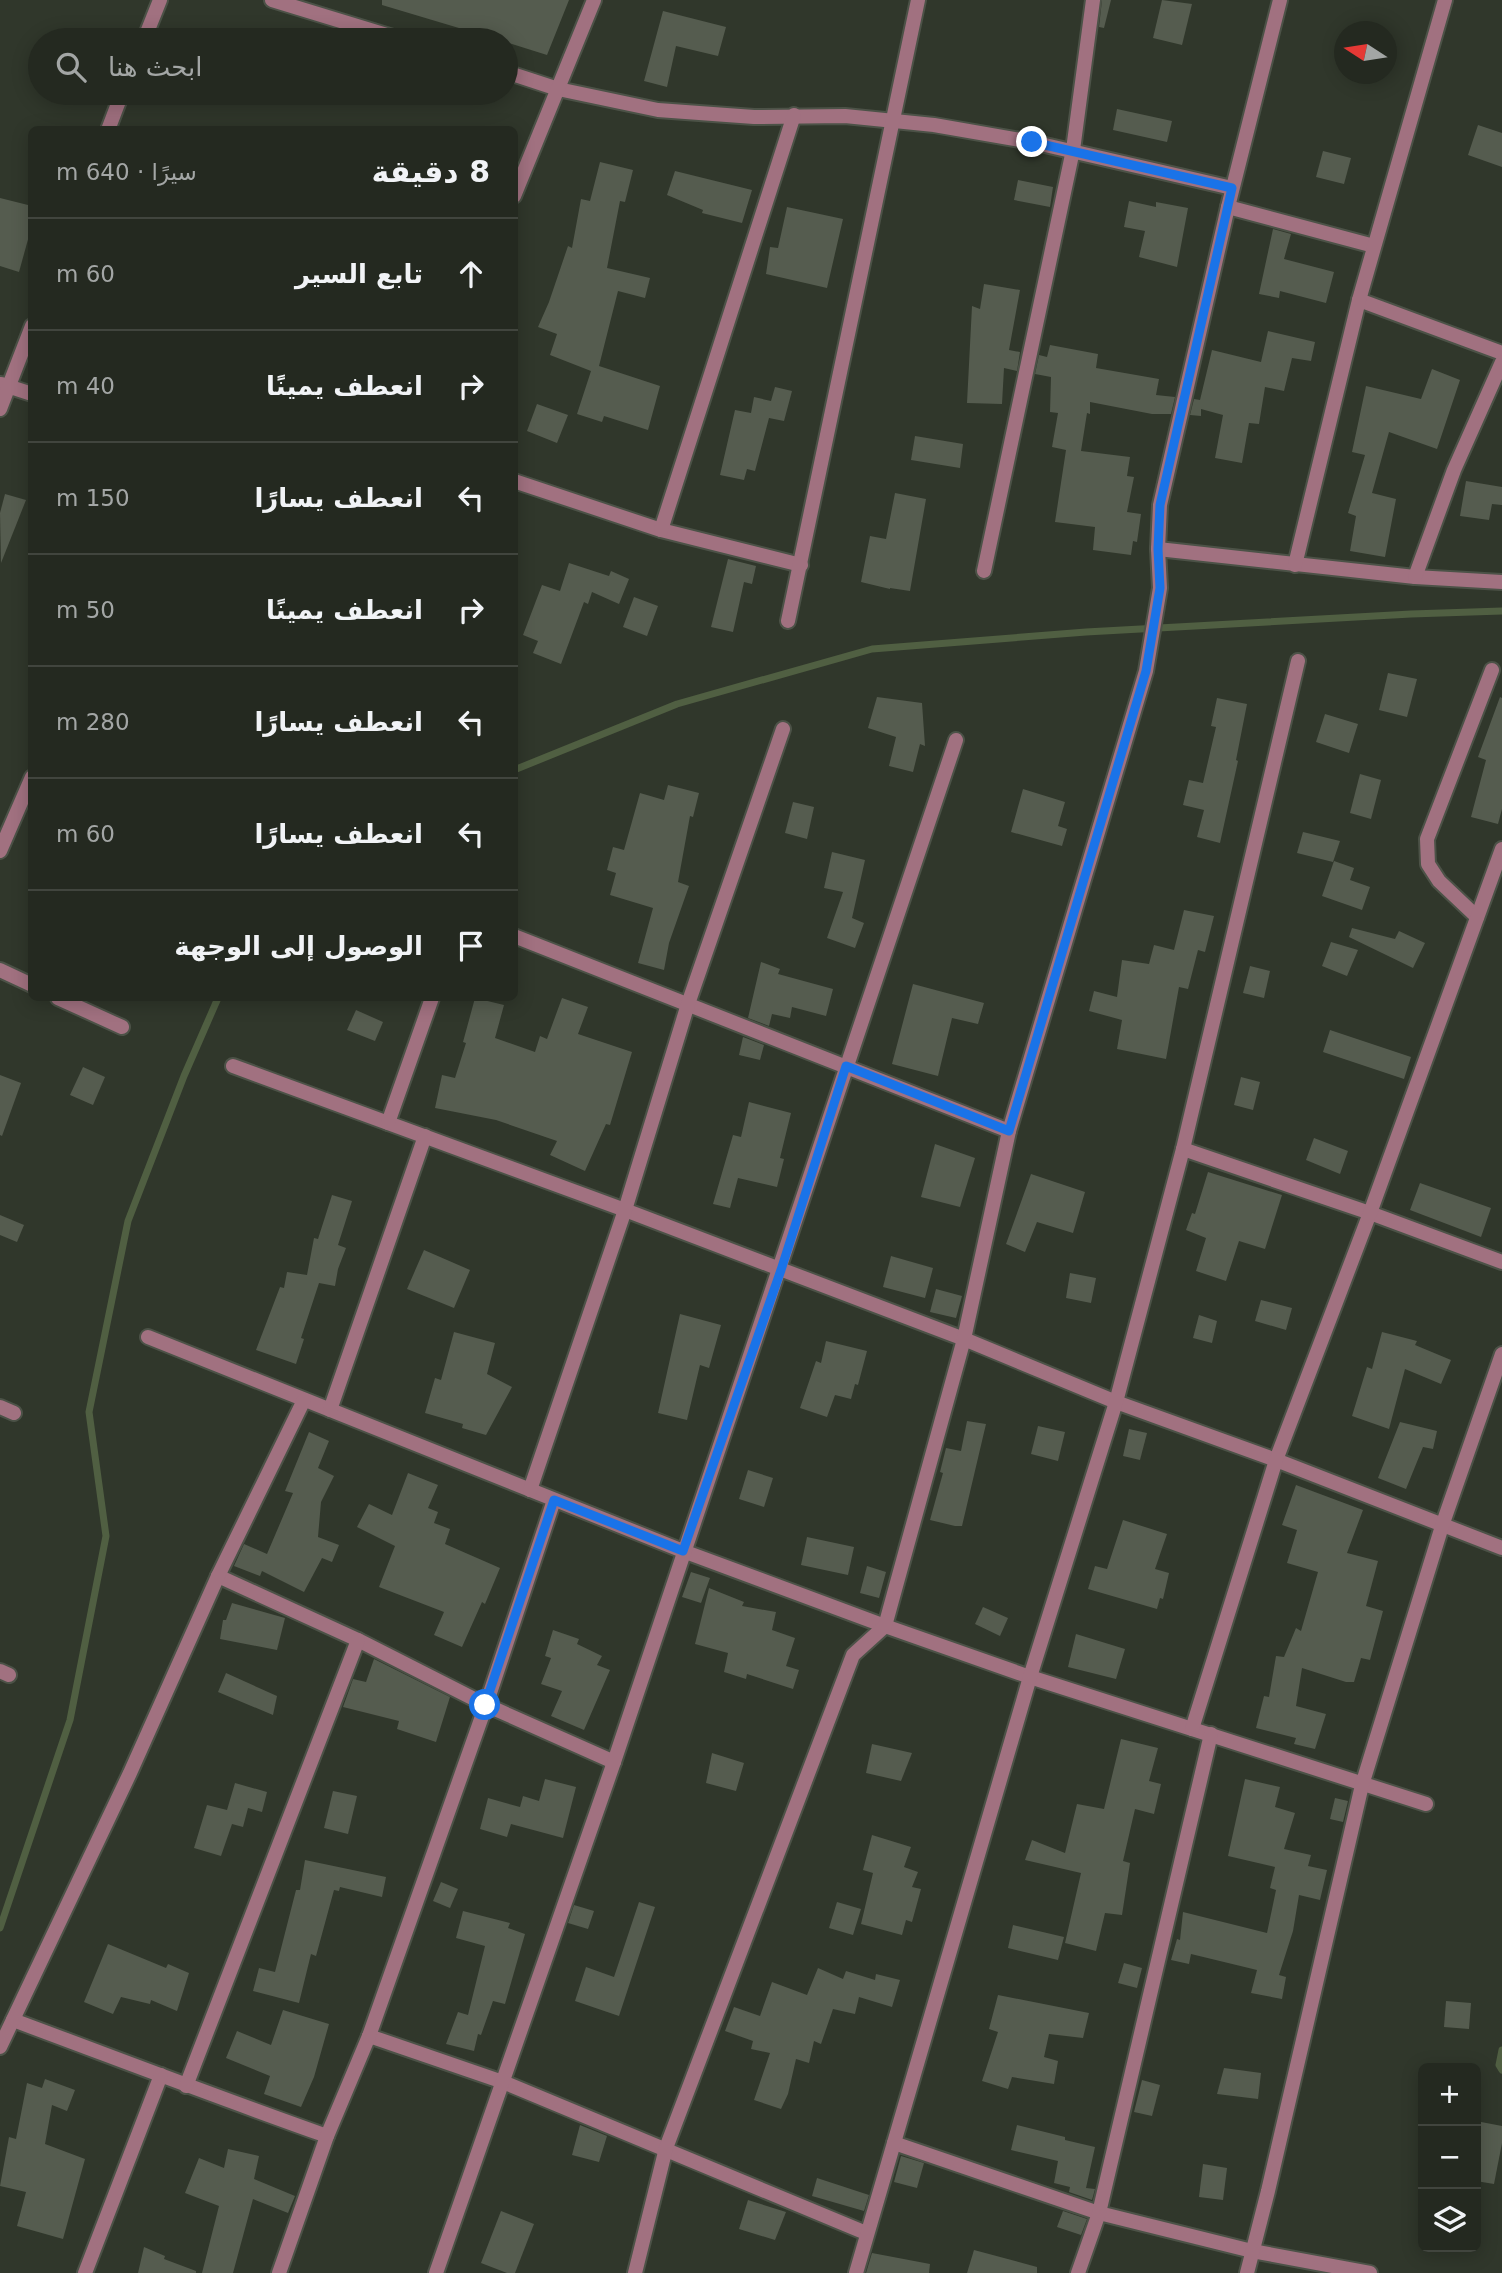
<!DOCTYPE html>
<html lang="ar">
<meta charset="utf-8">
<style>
:root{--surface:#242920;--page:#2c3129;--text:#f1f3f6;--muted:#a3a6a5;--line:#41453e}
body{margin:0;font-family:"DejaVu Sans","Noto Sans Arabic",sans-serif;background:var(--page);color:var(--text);direction:rtl}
.controls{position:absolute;right:21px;bottom:21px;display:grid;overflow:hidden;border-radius:10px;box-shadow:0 4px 18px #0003}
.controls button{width:63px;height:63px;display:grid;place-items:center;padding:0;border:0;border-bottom:2px solid var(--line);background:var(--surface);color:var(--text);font:35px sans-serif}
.compass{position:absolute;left:1334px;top:21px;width:63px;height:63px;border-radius:50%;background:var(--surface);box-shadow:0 4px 18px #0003;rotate:282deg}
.stop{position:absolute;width:21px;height:21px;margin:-16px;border:5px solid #1a73e8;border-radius:50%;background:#fff}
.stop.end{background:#1a73e8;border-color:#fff;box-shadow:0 2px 7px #0008}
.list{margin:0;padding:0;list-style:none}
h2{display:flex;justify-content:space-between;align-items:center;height:91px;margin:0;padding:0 28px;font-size:30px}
h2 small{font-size:23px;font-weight:400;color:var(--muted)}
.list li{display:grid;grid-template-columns:46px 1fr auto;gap:21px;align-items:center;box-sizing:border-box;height:112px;padding:0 28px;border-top:2px solid var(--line)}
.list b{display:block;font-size:26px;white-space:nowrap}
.list em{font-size:23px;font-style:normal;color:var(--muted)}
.icon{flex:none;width:38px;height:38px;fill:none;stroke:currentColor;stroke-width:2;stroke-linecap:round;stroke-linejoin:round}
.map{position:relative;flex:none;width:1502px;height:2273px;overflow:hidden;direction:ltr}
.search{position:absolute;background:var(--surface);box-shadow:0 4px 18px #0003;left:28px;top:28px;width:490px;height:77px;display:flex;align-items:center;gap:18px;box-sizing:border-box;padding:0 24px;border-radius:38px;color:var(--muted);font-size:26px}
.panel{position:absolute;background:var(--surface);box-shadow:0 4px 18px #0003;left:28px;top:126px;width:490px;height:875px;border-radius:10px;direction:rtl}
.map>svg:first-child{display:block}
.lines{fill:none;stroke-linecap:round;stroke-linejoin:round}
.stream{stroke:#505f42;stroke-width:7}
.building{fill:#555c4f}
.street-casing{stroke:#4c5247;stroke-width:18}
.street{stroke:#a17180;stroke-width:14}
.route{stroke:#1a73e8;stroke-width:9}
</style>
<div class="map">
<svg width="1502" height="2273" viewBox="0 0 1502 2273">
<rect width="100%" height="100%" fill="#30372b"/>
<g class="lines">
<g class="stream">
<polyline points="514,770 677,704 872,649 1086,632 1411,614 1502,611"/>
<polyline points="0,1928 70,1720 106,1536 89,1412 128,1221 184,1076 218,998"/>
<polyline points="1502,2050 1499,2065 1502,2070"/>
</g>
</g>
<g class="building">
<polygon points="382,0 569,0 547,55 506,42 506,40 499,40 382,5"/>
<polygon points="1102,0 1111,0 1104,28 1099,27"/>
<polygon points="1162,0 1192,4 1182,45 1153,38"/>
<polygon points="663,11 726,27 718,56 676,46 667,87 644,81"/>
<polygon points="1117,109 1172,121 1167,142 1113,130"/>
<polygon points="1478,125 1502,133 1502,167 1468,155"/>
<polygon points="1323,151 1351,158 1344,184 1316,177"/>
<polygon points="600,162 633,170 625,202 620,201 607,268 650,278 645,298 618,291 599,366 660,386 648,430 604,416 602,422 577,414 591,371 550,355 557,334 538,327 549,302 568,246 572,248 581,199 590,201"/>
<polygon points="675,171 752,190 742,223 702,213 703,210 667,195"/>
<polygon points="1018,180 1053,187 1050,207 1014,200"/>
<polygon points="0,198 32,206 32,225 19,272 0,266"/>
<polygon points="1129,201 1156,207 1156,202 1188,208 1177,267 1139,257 1145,231 1124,227"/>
<polygon points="787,207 843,219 827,288 766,274 770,247 778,248"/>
<polygon points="1273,229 1291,234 1284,259 1334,272 1326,303 1280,291 1279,298 1259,294"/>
<polygon points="984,284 1020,290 1009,350 1020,352 1017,371 1004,368 1002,404 967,403 972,306 980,309"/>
<polygon points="1268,331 1315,342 1311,361 1292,358 1284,391 1265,387 1259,424 1249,423 1242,463 1215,458 1223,415 1201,409 1201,416 1190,415 1194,399 1200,400 1212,350 1261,362"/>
<polygon points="1050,345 1098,354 1096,368 1159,379 1156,395 1175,397 1171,414 1152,414 1090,402 1090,414 1087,413 1081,451 1130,457 1127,476 1134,477 1127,512 1141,514 1137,542 1133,541 1131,555 1093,550 1095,527 1055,522 1066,450 1052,447 1058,413 1050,412 1051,377 1035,374 1039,355 1047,357"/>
<polygon points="1432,369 1460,380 1437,449 1389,432 1372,493 1396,499 1385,557 1350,551 1356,516 1348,513 1365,455 1352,452 1366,386 1421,399"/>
<polygon points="775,387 792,391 784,421 769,418 755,471 747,469 744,480 720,475 735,410 751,413 754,397 771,401"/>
<polygon points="537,404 568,415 557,443 527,431"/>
<polygon points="915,436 963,444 960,468 911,460"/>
<polygon points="1466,481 1502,487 1502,505 1492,504 1489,520 1460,516"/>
<polygon points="895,493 926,499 910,591 890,588 890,589 861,582 870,536 886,539"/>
<polygon points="5,494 26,500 1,563 0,513"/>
<polygon points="728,559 756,566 752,584 744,582 733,632 711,627"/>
<polygon points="569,563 609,576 611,571 629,579 619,604 592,592 588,604 584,602 561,664 533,653 538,641 523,635 542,585 560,591"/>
<polygon points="634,597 658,606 647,636 623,627"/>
<polygon points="1388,673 1417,679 1407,717 1379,710"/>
<polygon points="877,697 922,703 925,746 920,744 913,772 889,766 896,737 868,728"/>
<polygon points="1500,697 1502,698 1502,809 1498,824 1471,817 1486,760 1478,757"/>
<polygon points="1217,698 1247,704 1236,760 1238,761 1220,843 1197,837 1204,810 1183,805 1189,780 1203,783 1216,727 1211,726"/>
<polygon points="1325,714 1358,724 1349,753 1316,742"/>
<polygon points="1360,774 1381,780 1371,819 1350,813"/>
<polygon points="668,785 699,793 693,817 690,816 678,882 689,886 669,943 664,970 638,963 653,908 610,895 616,873 607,870 613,847 624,850 640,793 664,800"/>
<polygon points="1023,789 1065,802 1058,826 1067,829 1062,846 1011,832"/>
<polygon points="793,802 814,807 807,839 785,833"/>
<polygon points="1303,832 1340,841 1333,862 1297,853"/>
<polygon points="832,852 865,860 852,918 864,923 855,948 827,938 843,892 824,888"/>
<polygon points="1334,861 1354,868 1350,880 1370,887 1362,910 1322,896"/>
<polygon points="1184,910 1214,916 1205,952 1198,950 1188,989 1179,987 1166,1059 1117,1049 1122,1020 1089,1011 1094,991 1117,997 1122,960 1149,964 1154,945 1174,950"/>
<polygon points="1352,928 1395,939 1399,931 1425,943 1413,968 1349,937"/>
<polygon points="1331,942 1358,950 1347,976 1322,966"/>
<polygon points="761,962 780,969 778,974 833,989 826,1016 792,1007 790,1018 772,1014 769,1026 748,1018"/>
<polygon points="1250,966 1270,971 1264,998 1243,993"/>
<polygon points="913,984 984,1003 978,1024 952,1018 938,1076 892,1064"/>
<polygon points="475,998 504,1005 495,1038 535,1052 540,1036 547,1039 562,998 588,1007 578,1034 632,1052 610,1125 606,1124 585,1171 550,1155 557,1141 496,1120 435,1108 442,1075 455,1078 466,1043 463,1042"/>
<polygon points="356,1010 383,1022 375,1041 347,1030"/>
<polygon points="1330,1030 1411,1057 1404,1079 1323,1052"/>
<polygon points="743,1037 764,1045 760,1060 739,1055"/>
<polygon points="83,1067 105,1077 93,1105 70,1095"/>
<polygon points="0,1075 21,1083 2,1136 0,1135"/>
<polygon points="1241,1077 1260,1082 1253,1110 1234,1105"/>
<polygon points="749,1102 791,1113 780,1158 784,1159 777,1187 738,1178 730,1208 713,1204 733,1135 741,1137"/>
<polygon points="1314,1138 1348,1151 1340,1174 1306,1160"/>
<polygon points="935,1144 975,1158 960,1207 921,1197"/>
<polygon points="1208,1172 1282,1195 1265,1249 1239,1241 1226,1281 1196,1271 1206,1238 1186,1230 1192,1213 1195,1214"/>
<polygon points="1031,1174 1085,1192 1073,1233 1037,1222 1025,1252 1006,1244"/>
<polygon points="1420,1183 1491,1208 1481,1237 1410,1210"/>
<polygon points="332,1195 352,1201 338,1245 346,1248 338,1269 335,1286 319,1283 301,1338 304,1339 296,1364 256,1350 280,1287 284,1288 287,1272 307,1275 314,1238 318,1239"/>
<polygon points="0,1215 24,1225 17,1242 0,1235"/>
<polygon points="424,1250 470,1270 454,1308 407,1289"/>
<polygon points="891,1256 933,1268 925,1298 883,1287"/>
<polygon points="1070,1273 1096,1278 1091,1303 1066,1298"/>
<polygon points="936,1289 962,1296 956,1318 930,1312"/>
<polygon points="1261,1300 1292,1308 1286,1330 1255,1321"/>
<polygon points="680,1314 721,1325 709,1368 700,1365 687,1420 658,1413"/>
<polygon points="1199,1315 1217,1321 1212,1343 1193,1338"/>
<polygon points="454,1332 495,1343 487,1374 512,1387 486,1435 462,1428 463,1424 425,1413 435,1378 441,1380"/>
<polygon points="1382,1332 1417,1341 1415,1345 1451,1360 1441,1384 1405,1369 1389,1429 1352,1416 1367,1367 1372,1369"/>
<polygon points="826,1341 867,1351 858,1385 855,1384 851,1399 835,1395 827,1417 800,1408 816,1361 821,1363"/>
<polygon points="967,1421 986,1424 962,1526 955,1526 930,1520 943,1473 940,1472 946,1448 961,1451"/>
<polygon points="1400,1422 1437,1431 1433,1449 1423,1447 1406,1489 1378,1478"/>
<polygon points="1038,1426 1065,1432 1058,1461 1031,1454"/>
<polygon points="1129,1429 1147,1433 1140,1460 1123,1456"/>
<polygon points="309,1432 329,1441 318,1468 334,1476 321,1502 318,1537 339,1545 332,1562 322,1558 304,1592 262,1571 260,1576 234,1566 244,1544 267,1554 293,1493 285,1491"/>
<polygon points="748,1470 773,1478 764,1507 739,1499"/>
<polygon points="408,1473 438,1485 428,1508 438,1512 434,1523 450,1529 445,1544 500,1568 485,1604 482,1602 462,1647 434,1635 444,1612 379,1587 395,1546 357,1527 369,1504 392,1515"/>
<polygon points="1296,1485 1363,1510 1347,1553 1378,1561 1366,1606 1383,1611 1370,1660 1361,1658 1354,1682 1346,1682 1302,1668 1296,1706 1326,1714 1315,1749 1294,1744 1296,1738 1256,1728 1264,1696 1269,1697 1276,1656 1284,1657 1296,1628 1301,1631 1318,1572 1287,1563 1297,1530 1282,1525"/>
<polygon points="1123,1520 1167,1534 1155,1569 1169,1573 1163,1599 1160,1598 1157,1609 1088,1589 1095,1566 1107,1569"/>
<polygon points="807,1537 854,1547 848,1575 801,1565"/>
<polygon points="867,1566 886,1572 879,1598 860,1593"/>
<polygon points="691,1572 710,1578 701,1603 682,1597"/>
<polygon points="709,1588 744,1602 742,1606 776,1612 772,1630 795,1638 786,1666 799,1670 793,1689 747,1674 746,1679 724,1672 728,1653 695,1644"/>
<polygon points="232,1603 285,1618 277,1650 220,1639 223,1620 226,1620"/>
<polygon points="983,1607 1008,1618 1000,1636 975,1624"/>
<polygon points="553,1630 579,1639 577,1644 602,1656 597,1665 610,1670 584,1730 551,1716 562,1691 541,1684 551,1658 545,1656"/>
<polygon points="1076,1634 1125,1649 1116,1679 1068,1667"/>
<polygon points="374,1659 450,1697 436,1742 397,1729 399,1721 343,1707 353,1679 366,1682"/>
<polygon points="226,1673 277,1696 273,1715 218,1692"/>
<polygon points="1121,1739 1158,1748 1149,1781 1161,1784 1154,1814 1135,1809 1123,1861 1130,1863 1122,1915 1105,1913 1096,1951 1065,1943 1081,1873 1025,1860 1032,1840 1065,1853 1077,1804 1104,1809"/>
<polygon points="872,1744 912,1753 901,1781 866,1773"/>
<polygon points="712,1753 744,1763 736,1791 706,1783"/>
<polygon points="545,1779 576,1787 563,1838 511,1824 507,1837 480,1829 488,1798 520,1807 523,1796 539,1801"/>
<polygon points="1245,1779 1280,1787 1275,1807 1295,1813 1284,1849 1311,1855 1308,1866 1327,1870 1320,1900 1299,1895 1293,1931 1279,1975 1286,1977 1282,1999 1251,1993 1257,1970 1191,1954 1189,1964 1171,1960 1177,1939 1180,1940 1183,1912 1267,1933 1276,1890 1270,1888 1275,1867 1228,1856"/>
<polygon points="235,1783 267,1792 262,1812 248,1808 243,1827 232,1824 221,1856 194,1848 207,1805 227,1810"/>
<polygon points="333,1791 357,1796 348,1834 324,1828"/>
<polygon points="1335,1798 1348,1801 1343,1822 1330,1819"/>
<polygon points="872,1835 911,1847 904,1867 918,1872 912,1887 921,1889 912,1922 906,1920 902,1935 861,1924 873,1873 863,1870"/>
<polygon points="305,1860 386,1877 382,1897 340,1887 339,1891 334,1890 316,1956 311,1954 299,2003 253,1991 259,1968 275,1972 296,1890 300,1890"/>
<polygon points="441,1882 458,1889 450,1908 433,1901"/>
<polygon points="639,1902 655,1907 619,2016 575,2001 586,1967 614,1977"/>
<polygon points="837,1902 861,1909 853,1935 829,1928"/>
<polygon points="574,1905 594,1911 588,1929 568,1923"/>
<polygon points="463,1911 510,1923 508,1928 525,1934 505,2004 493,2001 481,2035 478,2034 474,2051 446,2044 458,2012 468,2015 485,1946 456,1938"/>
<polygon points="1013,1925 1064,1937 1058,1960 1008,1948"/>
<polygon points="108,1944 166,1968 168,1964 189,1973 177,2011 151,2000 150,2004 121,1997 113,2014 84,2002"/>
<polygon points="1124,1963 1142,1968 1137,1988 1118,1983"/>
<polygon points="818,1968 843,1979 846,1971 875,1980 876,1974 900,1980 892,2007 859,1997 855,2014 833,2009 821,2044 814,2041 809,2063 796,2059 788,2094 781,2109 754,2100 770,2053 751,2049 753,2041 725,2031 734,2007 760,2016 772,1982 807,1995"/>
<polygon points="998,1995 1089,2013 1083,2038 1049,2034 1044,2057 1058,2061 1054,2084 1012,2077 1008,2089 982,2081 998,2032 989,2029"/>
<polygon points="1446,2001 1471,2003 1469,2029 1444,2027"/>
<polygon points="283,2010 329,2024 314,2077 301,2107 264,2094 270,2076 226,2058 237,2031 271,2045"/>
<polygon points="1224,2068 1261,2073 1258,2099 1217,2094"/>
<polygon points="45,2079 75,2090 67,2111 52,2105 45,2144 85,2159 63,2239 17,2226 26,2192 0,2186 9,2137 16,2139 27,2083 42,2088"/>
<polygon points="1142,2080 1160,2085 1152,2116 1134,2112"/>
<polygon points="1476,2121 1502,2126 1502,2143 1494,2184 1476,2181"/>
<polygon points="580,2125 607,2136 599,2162 572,2155"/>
<polygon points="1017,2125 1065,2137 1065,2140 1095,2147 1086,2188 1095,2189 1092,2200 1069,2192 1070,2187 1054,2183 1058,2161 1011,2150"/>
<polygon points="228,2149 259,2156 254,2179 295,2196 288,2213 253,2199 233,2273 202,2273 219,2206 185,2193 199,2158 224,2168"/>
<polygon points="901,2156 924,2163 917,2188 894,2182"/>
<polygon points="1203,2164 1227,2168 1223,2200 1199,2197"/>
<polygon points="817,2178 869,2195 864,2211 812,2196"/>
<polygon points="748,2200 786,2212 775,2240 739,2229"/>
<polygon points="501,2211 534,2224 515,2273 507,2273 481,2263"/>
<polygon points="1063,2211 1087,2219 1081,2235 1057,2227"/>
<polygon points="144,2247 165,2256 164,2259 196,2271 196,2273 138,2273"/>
<polygon points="974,2250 1037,2267 1037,2273 967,2273"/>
<polygon points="872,2253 930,2264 929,2273 866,2273"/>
</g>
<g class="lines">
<defs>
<g id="street">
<polyline points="272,0 403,40"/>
<polyline points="144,40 160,0"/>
<polyline points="506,72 558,89 658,110 754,117 845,116 934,125 1032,142 1232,188"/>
<polyline points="108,130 122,93"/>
<polyline points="514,196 594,0"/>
<polyline points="1228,207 1374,246"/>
<polyline points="1359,300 1502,353"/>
<polyline points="1,384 32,394"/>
<polyline points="0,409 32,326"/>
<polyline points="514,481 661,530 801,565"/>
<polyline points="661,530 794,115"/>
<polyline points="1158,549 1415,577 1502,582"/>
<polyline points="1295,565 1359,300 1445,0"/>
<polyline points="984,571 1073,150 1093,0"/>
<polyline points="1415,577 1454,470 1502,362"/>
<polyline points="788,621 918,0"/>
<polyline points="0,851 32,777"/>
<polyline points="1477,917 1439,881 1428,864 1427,839 1492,670"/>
<polyline points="514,936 1009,1131"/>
<polyline points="0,970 32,985"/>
<polyline points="58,998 122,1027"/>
<polyline points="233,1066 625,1210 964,1339 1116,1402 1276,1460 1502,1548"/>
<polyline points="388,1123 432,998"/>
<polyline points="1183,1149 1370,1213 1502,1262"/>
<polyline points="148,1337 683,1551 885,1626 1030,1677 1426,1804"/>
<polyline points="0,1407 14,1413"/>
<polyline points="330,1410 425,1136"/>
<polyline points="530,1490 625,1210 688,1004 783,729"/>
<polyline points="218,1576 358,1640 486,1705 614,1762"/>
<polyline points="0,1671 9,1675"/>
<polyline points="1192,1729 1276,1460 1370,1213 1502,849"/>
<path d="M13,2020C118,2059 222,2099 327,2136"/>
<polyline points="369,2036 503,2082 866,2233"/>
<polyline points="0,2047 130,1773 218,1576 304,1400"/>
<polyline points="186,2086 358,1640"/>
<polyline points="894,2143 1099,2213 1252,2251 1370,2273"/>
<polyline points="85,2273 161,2075"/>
<polyline points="279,2273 327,2136 369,2036 486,1705 554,1500"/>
<polyline points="436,2273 614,1762 956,740"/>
<polyline points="635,2273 666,2148 853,1655 885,1626 964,1339 1009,1131 1146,671 1160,588 1158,549 1160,505 1228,207 1280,0"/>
<polyline points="856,2273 1030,1677 1116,1402 1183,1149 1298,661"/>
<polyline points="1078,2273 1099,2213 1211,1734"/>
<polyline points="1247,2273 1268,2191 1362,1785 1443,1523 1502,1354"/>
</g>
</defs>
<use href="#street" class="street-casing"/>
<use href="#street" class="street"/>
</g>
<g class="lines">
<polyline class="route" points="485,1705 554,1500 683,1551 781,1270 846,1066 1009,1131 1146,671 1160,588 1158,549 1160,505 1232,188 1032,142"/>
</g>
</svg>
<div class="controls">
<button>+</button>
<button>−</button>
<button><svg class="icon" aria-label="layers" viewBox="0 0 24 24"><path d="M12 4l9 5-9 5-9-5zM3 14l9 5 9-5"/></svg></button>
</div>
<svg class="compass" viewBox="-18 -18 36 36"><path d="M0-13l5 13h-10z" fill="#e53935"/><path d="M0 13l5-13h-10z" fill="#a3a6a5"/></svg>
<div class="stop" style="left:485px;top:1705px"></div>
<div class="stop end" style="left:1032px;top:142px"></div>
<div class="search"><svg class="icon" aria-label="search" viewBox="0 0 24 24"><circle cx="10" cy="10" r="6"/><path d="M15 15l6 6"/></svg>ابحث هنا</div>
<section class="panel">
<h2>8 دقيقة<small>سيرًا · 640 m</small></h2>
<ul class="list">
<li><svg class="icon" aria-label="ahead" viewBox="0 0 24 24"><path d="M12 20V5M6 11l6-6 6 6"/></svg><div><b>تابع السير</b></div><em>60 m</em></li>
<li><svg class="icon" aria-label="right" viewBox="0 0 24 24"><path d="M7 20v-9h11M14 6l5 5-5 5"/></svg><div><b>انعطف يمينًا</b></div><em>40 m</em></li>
<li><svg class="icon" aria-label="left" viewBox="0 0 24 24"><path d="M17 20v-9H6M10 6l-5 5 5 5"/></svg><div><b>انعطف يسارًا</b></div><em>150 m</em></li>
<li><svg class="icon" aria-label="right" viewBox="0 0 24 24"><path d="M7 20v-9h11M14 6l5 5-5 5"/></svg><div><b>انعطف يمينًا</b></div><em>50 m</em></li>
<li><svg class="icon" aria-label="left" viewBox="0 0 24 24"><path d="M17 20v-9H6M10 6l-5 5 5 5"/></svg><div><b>انعطف يسارًا</b></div><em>280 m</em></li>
<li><svg class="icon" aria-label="left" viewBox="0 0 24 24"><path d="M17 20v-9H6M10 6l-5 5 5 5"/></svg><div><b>انعطف يسارًا</b></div><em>60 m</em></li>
<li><svg class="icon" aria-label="arrive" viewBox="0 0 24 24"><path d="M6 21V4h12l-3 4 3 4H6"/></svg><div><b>الوصول إلى الوجهة</b></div></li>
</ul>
</section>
</div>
